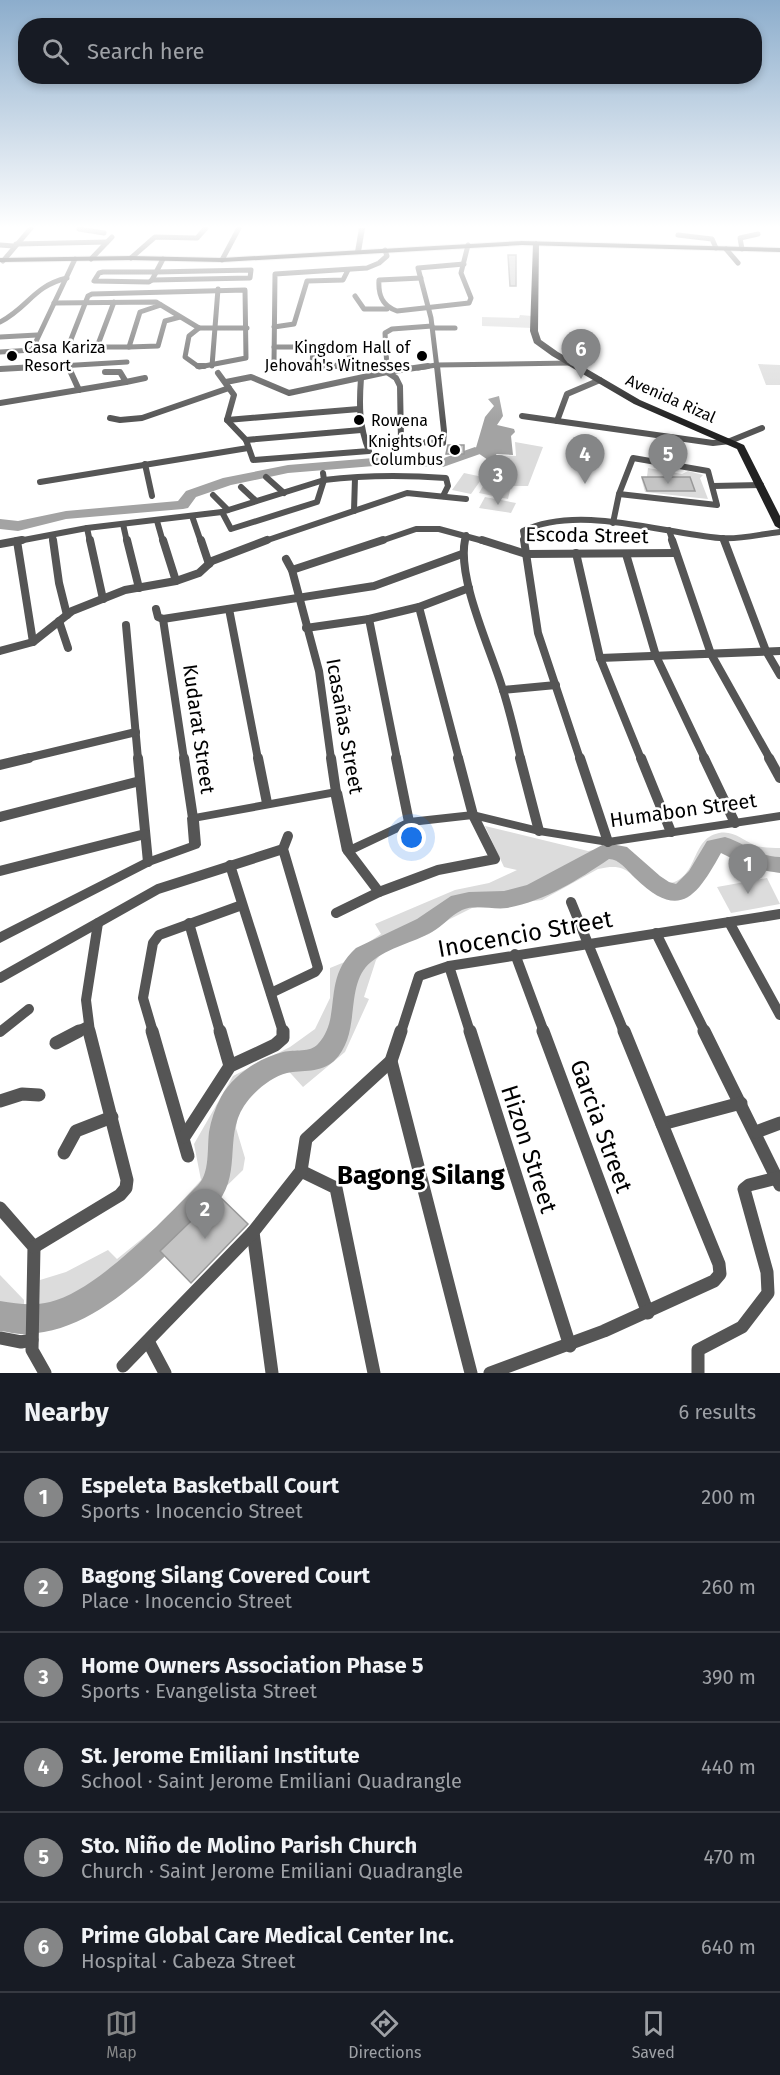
<!DOCTYPE html>
<meta charset="utf-8">
<style>
:root{--surface:#171b24;--page:#242831;--text:#f1f3f6;--muted:#9ea1a6;--line:#363941;--accent:#858687}
body{margin:0;font-family:"Fira Sans",sans-serif;background:var(--page);color:var(--text)}
.you{position:absolute;left:412px;top:838px;width:21px;height:21px;margin:-15px;border:4px solid #fff;border-radius:50%;background:#1a73e8;box-shadow:0 0 0 9px #1a73e833}
.badge{display:grid;place-items:center;width:39px;height:39px;border-radius:50%;background:var(--accent);color:#fff;font-size:20px;font-weight:700}
.pin{position:absolute;translate:-50% -50px;filter:drop-shadow(0 2px 3px #0008)}
.pin::after{content:'';position:absolute;top:32px;width:21px;height:18px;background:inherit;clip-path:polygon(0 0,100% 0,50% 100%)}
.list{margin:0;padding:0;list-style:none}
h2{display:flex;justify-content:space-between;align-items:center;height:78px;margin:0;padding:0 24px;font-size:26px}
h2 small{font-size:20px;font-weight:400;color:var(--muted)}
.list li{display:grid;grid-template-columns:39px 1fr auto;gap:18px;align-items:center;box-sizing:border-box;height:90px;padding:0 24px;border-top:2px solid var(--line)}
.list b{display:block;font-size:22px;white-space:nowrap}
.list p{margin:0;font-size:20px;white-space:nowrap;color:var(--muted)}
.list em{font-size:20px;font-style:normal;color:var(--muted)}
.icon{flex:none;width:33px;height:33px;fill:none;stroke:currentColor;stroke-width:2;stroke-linecap:round;stroke-linejoin:round}
.map{position:relative;flex:none;width:780px;height:1373px;overflow:hidden}
.search{position:absolute;background:var(--surface);box-shadow:0 3px 9px #0003;left:18px;right:18px;top:18px;height:66px;display:flex;align-items:center;gap:15px;box-sizing:border-box;padding:0 21px;border-radius:24px;color:var(--muted);font-size:22px}
.sheet{height:618px;background:var(--surface)}
nav{display:flex;justify-content:space-around;align-items:center;box-sizing:border-box;height:84px;border-top:2px solid var(--line);background:var(--surface);font-size:16px;color:var(--muted)}
nav a{display:grid;justify-items:center;gap:3px}
nav .on{color:var(--accent)}
.map>svg:first-child{display:block}
.green{fill:#dcdcdc}
.water{fill:#a3a3a3}
.lines{fill:none;stroke-linecap:round;stroke-linejoin:round}
.river{fill:#a3a3a3;fill-rule:evenodd}
.building{fill:#c4c4c4;stroke:#999;stroke-width:1.5}
.primary-casing{stroke:#dbdbdb;stroke-width:2}
.minor-far4{stroke:#555;stroke-width:5}
.minor-far3{stroke:#555;stroke-width:6}
.minor-far2{stroke:#555;stroke-width:8}
.minor-far1{stroke:#555;stroke-width:10}
.minor{stroke:#555;stroke-width:13}
.tertiary{fill:#555;fill-rule:evenodd}
.secondary{fill:#222;fill-rule:evenodd}
.primary{fill:#000;fill-rule:evenodd}
.poi-dot{fill:#000;stroke:#fff;stroke-width:2}
.labels{text-anchor:middle;stroke-width:5;stroke-linejoin:round;paint-order:stroke}
.far-poi-label{font-size:16px;fill:#000;stroke:#fff;text-anchor:start}
.far-street-label{font-size:16px;fill:#000;stroke:#fff}
.street-label{font-size:20px;fill:#000;stroke:#fff}
.near-street-label{font-size:24px;fill:#000;stroke:#fff}
.near-neighbourhood-label{font-size:26px;font-weight:bold;fill:#000;stroke:#fff}
</style>
<div class="map">
<svg width="780" height="1373" viewBox="0 0 780 1373">
<rect width="100%" height="100%" fill="#fff"/>
<g class="green">
<polygon points="520,315 532,316 532,328 482,326 482,317 519,318"/>
<polygon points="758,364 780,365 780,385 766,385"/>
<polygon points="515,442 543,447 528,486 511,486 508,499 479,493 494,466 500,463 498,455 516,456"/>
<polygon points="648,468 682,474 688,471 703,475 700,478 708,499 645,492 641,477 647,477"/>
<polygon points="464,473 483,477 471,494 452,490"/>
<polygon points="485,497 516,503 511,513 479,508"/>
<path d="M485,826L588,851L617,846L633,854L666,884C700,880 689,839 719,833C734,830 743,841 757,846C764,848 773,848 780,848V872C759,874 746,858 728,849L718,850L691,893L677,899C668,896 658,894 650,888C627,874 628,862 598,869L542,900L472,908L448,920L429,934L385,950L376,960L364,997L369,999L345,1052L303,1087L283,1065L253,1084L238,1112L236,1128L245,1158L243,1170L160,1251L93,1307L67,1320L39,1328L40,1280L66,1272L108,1250L117,1259L164,1221L201,1180L194,1144L233,1076L290,1047L315,1029L330,998V968L352,959L369,942L381,934L375,924L455,890L489,883L517,870L504,867Z"/>
<polygon points="767,878 780,904 731,913 717,887"/>
<polygon points="0,1275 24,1300 24,1330 0,1327"/>
</g>
<polygon class="water" points="499,396 503,416 497,425 514,429 515,432 511,436 513,455 496,454 500,462 494,464 475,451 485,417 494,406 488,399"/>
<g class="lines">
<g class="river">
<polygon points="475,447 482,451 480,454 443,467 386,465 288,473 231,485 196,497 188,508 183,509 66,519 18,531 0,529 0,519 18,521 66,511 178,501 186,491 223,478 288,465 386,457 441,459"/>
<path d="M725,837C745,843 759,857 780,857V873L751,868L721,853C697,896 680,922 635,878C627,870 619,859 609,859C578,880 545,901 507,908C493,910 475,904 462,910C451,915 443,926 432,932C413,943 389,947 371,962C343,985 363,1033 334,1061C321,1073 302,1070 287,1073C271,1077 253,1092 244,1106C223,1138 244,1177 213,1208C164,1256 102,1331 27,1334C19,1335 9,1332 0,1331V1301C18,1304 33,1306 50,1302C97,1291 164,1219 198,1185C210,1173 207,1149 209,1132C211,1120 215,1108 221,1097C233,1075 259,1058 283,1052C295,1049 310,1053 318,1044C343,1017 321,979 356,948L417,919L451,896L469,892L504,891L527,885L606,843L627,847L660,876L669,882L676,884L689,871L707,841Z"/>
</g>
</g>
<g class="building">
<polygon points="508,255 516,255 516,286 510,286"/>
<polygon points="448,445 464,445 464,454 446,454"/>
<polygon points="642,477 690,477 695,491 647,491"/>
<polygon points="218,1195 248,1224 191,1283 160,1251"/>
</g>
<g class="lines">
<defs>
<polygon id="primary" points="522,241 780,248 780,252 522,245 222,262 131,260 0,262 0,258 131,256 222,258"/>
</defs>
<use href="#primary" class="primary-casing"/>
<g class="minor-far4">
<polyline points="79,229 104,233"/>
<polyline points="678,235 712,239 716,248"/>
<polyline points="16,244 107,242"/>
<polyline points="0,245 14,246"/>
<polyline points="726,249 738,263"/>
<polyline points="742,249 740,238 758,234"/>
<polyline points="131,258 155,237 197,238 206,228"/>
<polyline points="91,259 112,237"/>
<polyline points="222,260 239,228"/>
<polyline points="3,261 31,228"/>
<polyline points="156,272 103,272 99,273 94,281 149,282 152,280 163,259"/>
<path d="M421,278L379,280C378,295 382,306 397,311L469,303L471,298L461,273L468,245"/>
<polyline points="152,280 250,278 251,270 156,272"/>
<polyline points="355,296 364,309 387,309"/>
<polyline points="114,302 97,347 68,347 88,296 92,294 245,290 246,358 199,367 185,357 189,336 199,328"/>
<polyline points="54,303 156,302 199,328 247,328"/>
<polyline points="161,305 140,312 129,347 158,346 165,321 180,317"/>
<path d="M0,322C28,308 33,286 67,278"/>
<polyline points="274,327 294,324 307,281 343,280 348,270"/>
<polyline points="433,328 455,328"/>
<polyline points="0,337 37,335"/>
<polyline points="97,347 129,347"/>
<polyline points="274,347 348,347 350,361 331,367 312,365 313,348"/>
<polyline points="32,350 49,349"/>
<polyline points="0,352 32,350 75,259"/>
<polyline points="274,363 275,274 367,268 379,263 387,256 385,250"/>
<polyline points="67,364 69,368"/>
<polyline points="212,366 218,289"/>
<polyline points="26,368 127,362"/>
<polyline points="387,368 385,333 392,329 432,326"/>
<polyline points="418,368 436,365 571,363"/>
<polyline points="437,368 431,318 418,268 464,264"/>
</g>
<g class="minor-far3">
<polyline points="68,366 79,390"/>
<polyline points="198,366 204,366"/>
<polyline points="316,366 336,366"/>
<polyline points="387,366 387,372 396,378 400,386 401,441"/>
<polyline points="0,369 53,366"/>
<path d="M218,373L234,395L227,420L246,440L253,460L369,451C359,426 359,405 361,378"/>
<polyline points="126,382 145,378"/>
<polyline points="226,382 251,377 289,393 387,372 428,366"/>
<polyline points="0,403 126,382 120,372 105,372"/>
<polyline points="522,416 713,443 730,441 762,428"/>
<polyline points="110,418 120,420 142,418 229,388"/>
<polyline points="227,420 359,409"/>
<polyline points="557,421 567,394 600,380"/>
<polyline points="246,440 361,430"/>
<polyline points="366,440 443,443 444,431 437,366"/>
<polygon points="633,458 708,471 717,505 619,494"/>
<polyline points="145,464 152,496"/>
<polyline points="266,477 284,493"/>
<polyline points="40,482 248,448"/>
<polyline points="713,486 761,485"/>
<polyline points="241,487 256,501"/>
<polyline points="213,495 228,510"/>
<polyline points="354,511 355,478"/>
<polyline points="222,512 231,529 317,502 324,480 323,473"/>
<polyline points="192,516 201,542"/>
<polyline points="157,521 163,542"/>
<polyline points="613,523 619,494"/>
<polyline points="123,524 127,542"/>
<polyline points="87,528 90,542"/>
<polyline points="669,530 673,542"/>
<polyline points="52,535 53,542"/>
<polyline points="723,538 724,542"/>
<path d="M13,542L87,528L222,512L324,480C365,475 405,475 446,478L448,486L443,496"/>
<polyline points="262,542 407,493 466,499"/>
<polyline points="378,542 416,529 439,529 487,542"/>
<polyline points="465,542 466,535"/>
<path d="M525,542L523,531C578,504 661,533 720,538C740,540 760,534 780,532"/>
</g>
<g class="minor-far2">
<polyline points="53,540 59,583 67,615"/>
<polyline points="90,540 103,599"/>
<polyline points="127,540 139,588"/>
<polyline points="163,540 176,581"/>
<polyline points="201,540 209,564"/>
<path d="M465,540C457,578 490,648 502,687C510,711 515,735 521,759"/>
<polyline points="482,540 526,554 676,553"/>
<polyline points="524,540 538,633 580,759"/>
<polyline points="672,540 711,654 770,759"/>
<polyline points="724,540 766,651 780,675"/>
<polyline points="17,541 33,642"/>
<polyline points="0,544 22,540"/>
<polyline points="576,553 600,658 641,759"/>
<polyline points="626,554 656,656 705,759"/>
<polyline points="286,559 292,570 319,671 331,759"/>
<polyline points="292,570 383,540"/>
<polyline points="419,607 459,759"/>
<polyline points="156,609 158,617 163,619"/>
<polyline points="229,609 258,759"/>
<polyline points="163,619 374,586 462,554"/>
<polyline points="163,619 184,759"/>
<polyline points="369,619 397,759"/>
<polyline points="59,621 68,648"/>
<polyline points="126,625 138,759"/>
<polyline points="306,628 369,619 419,607 469,588"/>
<polyline points="0,651 33,642 72,611 125,590 176,581 199,573 212,561 267,540"/>
<polyline points="600,658 780,651"/>
<polyline points="503,690 556,685"/>
<polyline points="23,759 136,732"/>
</g>
<g class="minor-far1">
<polyline points="138,758 148,862"/>
<polyline points="184,758 193,818"/>
<polyline points="258,758 267,803"/>
<polyline points="331,758 336,792"/>
<polyline points="396,758 409,822"/>
<polyline points="520,758 539,831"/>
<polyline points="580,758 608,842"/>
<polyline points="641,758 671,832"/>
<polyline points="704,758 735,823"/>
<polyline points="769,758 780,778"/>
<polyline points="0,765 29,758"/>
<polyline points="0,817 140,781"/>
<polyline points="348,851 379,892"/>
<polyline points="230,865 283,1032"/>
<polyline points="0,871 145,834"/>
<polyline points="571,902 624,1032"/>
<polyline points="336,913 379,892 438,870 495,859 473,815 458,758"/>
<polyline points="729,922 780,1015"/>
<polyline points="189,923 220,1032"/>
<polyline points="656,933 705,1032"/>
<polyline points="515,954 544,1032"/>
<polyline points="449,966 470,1032"/>
<polyline points="0,978 158,889 283,849"/>
<polyline points="271,993 315,972 318,968 283,849 288,836"/>
<polyline points="0,1032 29,1009"/>
<polyline points="76,1032 88,1026"/>
<polyline points="90,1032 86,1000 98,923"/>
<polyline points="153,1032 143,998 153,943 159,935 242,905"/>
<polyline points="401,1032 419,976 449,966 780,914"/>
</g>
<g class="minor">
<polyline points="152,1031 188,1156"/>
<polyline points="220,1031 230,1066"/>
<polyline points="470,1031 570,1346"/>
<polyline points="543,1031 648,1313"/>
<polyline points="704,1031 780,1185"/>
<polyline points="56,1043 79,1031"/>
<polyline points="391,1061 471,1373"/>
<polyline points="0,1101 22,1094 39,1095"/>
<polyline points="662,1124 741,1103"/>
<polyline points="756,1132 780,1123"/>
<polyline points="184,1137 230,1066 275,1045 283,1038 283,1031"/>
<polyline points="64,1153 76,1131 112,1117"/>
<polyline points="301,1171 336,1188 374,1373"/>
<polyline points="0,1208 34,1247 32,1350 45,1373"/>
<polyline points="253,1232 272,1373"/>
<polyline points="34,1247 120,1195 126,1188 127,1180 89,1031"/>
<polyline points="0,1338 21,1342 32,1340"/>
<polyline points="148,1341 165,1373"/>
<polyline points="123,1366 253,1232 301,1171 306,1139 391,1061 401,1031"/>
<polyline points="490,1373 604,1331 714,1281 720,1274 719,1264 624,1031"/>
<polyline points="698,1373 698,1350 742,1327 768,1293 767,1272 744,1189 749,1185 777,1178"/>
</g>
<g class="tertiary">
<polygon points="359,228 365,228 361,252 358,254 355,252"/>
<polygon points="336,788 340,789 342,792 353,844 409,818 473,811 539,827 608,838 780,812 780,820 608,846 539,835 473,819 411,826 348,856 344,854 342,851 331,797 199,821 201,845 199,848 152,865 0,943 0,932 144,859 189,843 187,818 189,815"/>
</g>
<polygon class="secondary" points="536,241 539,243 538,331 541,340 558,352 640,400 744,445 780,516 780,529 775,526 737,449 634,404 552,356 534,343 530,331 533,243"/>
<use href="#primary" class="primary"/>
</g>
<linearGradient id="sky" x2="0" y2="1"><stop stop-color="#8cadcc"/><stop offset="0.54" stop-color="#fff"/><stop offset="1" stop-color="#fff" stop-opacity="0"/></linearGradient>
<rect width="780" height="420" fill="url(#sky)"/>
<g class="poi-dot">
<circle cx="12" cy="356" r="6"/>
<circle cx="422" cy="356" r="6"/>
<circle cx="359" cy="420" r="6"/>
<circle cx="455" cy="450" r="6"/>
</g>
<g class="labels">
<g class="far-poi-label">
<text x="24" y="353">Casa Kariza<tspan x="24" dy="18">Resort</tspan></text>
<text x="410" y="353" text-anchor="end">Kingdom Hall of<tspan x="410" dy="18">Jehovah's Witnesses</tspan></text>
<text x="371" y="426">Rowena</text>
<text x="443" y="447" text-anchor="end">Knights Of<tspan x="443" dy="18">Columbus</tspan></text>
</g>
<g class="far-street-label">
<text transform="translate(671 398) rotate(24)" y="6">Avenida Rizal</text>
</g>
<g class="street-label">
<text transform="translate(587 535) rotate(1)" y="7">Escoda Street</text>
<text transform="translate(345 726) rotate(80)" y="7">Icasañas Street</text>
<text transform="translate(199 729) rotate(82)" y="7">Kudarat Street</text>
<text transform="translate(683 810) rotate(-8)" y="7">Humabon Street</text>
</g>
<g class="near-street-label">
<text transform="translate(525 934) rotate(-10)" y="8">Inocencio Street</text>
<text transform="translate(601 1126) rotate(70)" y="8">Garcia Street</text>
<text transform="translate(529 1149) rotate(72)" y="8">Hizon Street</text>
</g>
<g class="near-neighbourhood-label">
<text x="421" y="1184">Bagong Silang</text>
</g>
</g>
</svg>
<div class="you"></div>
<div class="pin badge" style="left:748px;top:894px">1</div>
<div class="pin badge" style="left:205px;top:1239px">2</div>
<div class="pin badge" style="left:498px;top:505px">3</div>
<div class="pin badge" style="left:585px;top:484px">4</div>
<div class="pin badge" style="left:668px;top:484px">5</div>
<div class="pin badge" style="left:581px;top:379px">6</div>
<div class="search"><svg class="icon" aria-label="search" viewBox="0 0 24 24"><circle cx="10" cy="10" r="6"/><path d="M15 15l6 6"/></svg>Search here</div>
</div>
<section class="sheet">
<h2>Nearby<small>6 results</small></h2>
<ul class="list">
<li><span class="badge">1</span><div><b>Espeleta Basketball Court</b><p>Sports · Inocencio Street</p></div><em>200 m</em></li>
<li><span class="badge">2</span><div><b>Bagong Silang Covered Court</b><p>Place · Inocencio Street</p></div><em>260 m</em></li>
<li><span class="badge">3</span><div><b>Home Owners Association Phase 5</b><p>Sports · Evangelista Street</p></div><em>390 m</em></li>
<li><span class="badge">4</span><div><b>St. Jerome Emiliani Institute</b><p>School · Saint Jerome Emiliani Quadrangle</p></div><em>440 m</em></li>
<li><span class="badge">5</span><div><b>Sto. Niño de Molino Parish Church</b><p>Church · Saint Jerome Emiliani Quadrangle</p></div><em>470 m</em></li>
<li><span class="badge">6</span><div><b>Prime Global Care Medical Center Inc.</b><p>Hospital · Cabeza Street</p></div><em>640 m</em></li>
</ul>
</section>
<nav>
<a class="on"><svg class="icon" aria-label="map" viewBox="0 0 24 24"><path d="M3 6l6-2 6 2 6-2v14l-6 2-6-2-6 2zM9 4v14M15 6v14"/></svg>Map</a>
<a><svg class="icon" aria-label="directions" viewBox="0 0 24 24"><path d="M12 3l9 9-9 9-9-9zM9 14v-3h6M13 9l2 2-2 2"/></svg>Directions</a>
<a><svg class="icon" aria-label="saved" viewBox="0 0 24 24"><path d="M7 4h10v16l-5-4-5 4z"/></svg>Saved</a>
</nav>
